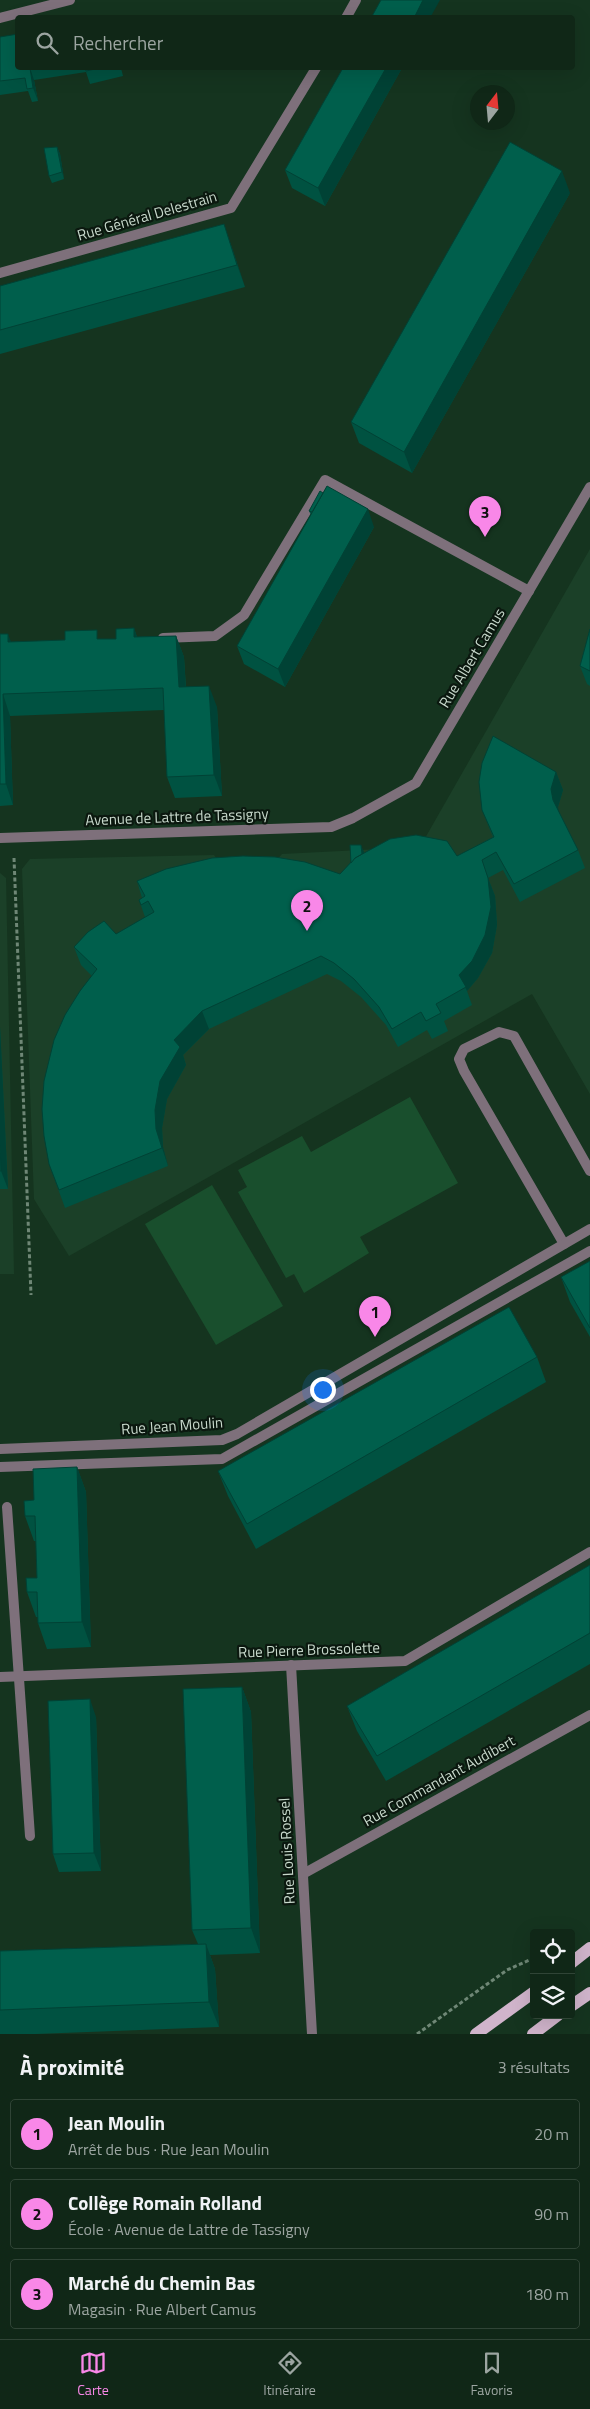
<!DOCTYPE html>
<html lang="fr">
<meta charset="utf-8">
<style>
:root{--surface:#102717;--page:#1e3324;--text:#f1f3f6;--muted:#9ca5a1;--line:#304436;--accent:#f987e8}
body{margin:0;font-family:"Titillium Web",sans-serif;background:var(--page);color:var(--text)}
.controls{position:absolute;right:15px;bottom:15px;display:grid;overflow:hidden;border-radius:5px;box-shadow:0 5px 20px #0002}
.controls button{width:45px;height:45px;display:grid;place-items:center;padding:0;border:0;border-bottom:1px solid var(--line);background:var(--surface);color:var(--text);font:25px sans-serif}
.compass{position:absolute;left:470px;top:85px;width:45px;height:45px;border-radius:50%;background:var(--surface);box-shadow:0 5px 20px #0002;rotate:16deg}
.you{position:absolute;left:322px;top:1389px;width:18px;height:18px;margin:-12px;border:4px solid #fff;border-radius:50%;background:#1a73e8;box-shadow:0 0 0 8px #1a73e833}
.badge{display:grid;place-items:center;width:32px;height:32px;border-radius:50%;background:var(--accent);color:#111;font-size:16px;font-weight:700}
.pin{position:absolute;translate:-50% -41px;filter:drop-shadow(0 1px 2px #0008)}
.pin::after{content:'';position:absolute;top:26px;width:18px;height:15px;background:inherit;clip-path:polygon(0 0,100% 0,50% 100%)}
.list{margin:0;padding:0;list-style:none}
h2{display:flex;justify-content:space-between;align-items:center;height:65px;margin:0;padding:0 20px;font-size:21px}
h2 small{font-size:16px;font-weight:400;color:var(--muted)}
.list li{display:grid;grid-template-columns:32px 1fr auto;gap:15px;align-items:center;box-sizing:border-box;height:70px;margin:0 10px 10px;padding:0 10px;border:1px solid var(--line);border-radius:5px}
.list b{display:block;font-size:19px;white-space:nowrap}
.list p{margin:0;font-size:16px;white-space:nowrap;color:var(--muted)}
.list em{font-size:16px;font-style:normal;color:var(--muted)}
.icon{flex:none;width:28px;height:28px;fill:none;stroke:currentColor;stroke-width:2;stroke-linecap:round;stroke-linejoin:round}
.map{position:relative;flex:none;width:590px;height:2034px;overflow:hidden}
.search{position:absolute;background:var(--surface);box-shadow:0 5px 20px #0002;left:15px;right:15px;top:15px;height:55px;display:flex;align-items:center;gap:12px;box-sizing:border-box;padding:0 18px;border-radius:5px;color:var(--muted);font-size:19px}
.sheet{height:305px;background:var(--surface)}
nav{display:flex;justify-content:space-around;align-items:center;box-sizing:border-box;height:70px;border-top:1px solid var(--line);background:var(--surface);font-size:14px;color:var(--muted)}
nav a{display:grid;justify-items:center;gap:2px}
nav .on{color:var(--accent)}
.map>svg:first-child{display:block}
.built{fill:#1b4028}
.pitch{fill:#194f2d}
.lines{fill:none;stroke-linecap:round;stroke-linejoin:round}
.path{stroke:#6f8776;stroke-width:3;stroke-dasharray:4 2.5;stroke-linecap:butt}
.lane{stroke:#7e707b;stroke-width:10}
.street{stroke:#7e707b;stroke-width:10}
.primary{stroke:#d0b4cb;stroke-width:12}
.wall{fill:#005241}
.shaded-wall{fill:#004235}
.building{fill:#005f4c;stroke:#004235}
.labels{text-anchor:middle;stroke-width:4.5;stroke-linejoin:round;paint-order:stroke}
.street-label{font-size:15px;fill:#c8d9cc;stroke:#0b180f}
</style>
<div class="map">
<svg width="590" height="2034" viewBox="0 0 590 2034">
<rect width="100%" height="100%" fill="#15341f"/>
<g class="built">
<polygon points="590,549 590,1094 532,994 69,1256 34,1199 22,869 30,859 214,855 222,866 275,862 282,854 420,847"/>
<polygon points="0,873 6,878 14,1274 0,1274"/>
</g>
<g class="pitch">
<polygon points="410,1097 458,1183 360,1237 369,1253 304,1293 294,1274 286,1278 238,1192 247,1187 238,1170 302,1136 311,1152"/>
<polygon points="212,1185 283,1306 216,1345 145,1224"/>
</g>
<g class="lines">
<g class="path">
<polyline points="14,858 31,1295"/>
<polyline points="417,2034 507,1970 534,1958"/>
</g>
<g class="lane">
<polyline points="163,638 215,636 244,615 325,480 529,591"/>
<polyline points="564,1244 464,1071 459,1059 464,1049 499,1032 514,1036 590,1171"/>
<polyline points="0,1449 222,1440 237,1434 590,1229"/>
</g>
<g class="street">
<polyline points="0,18 70,0"/>
<polyline points="346,18 356,0"/>
<polyline points="0,273 231,208 316,68"/>
<polyline points="0,838 331,827 353,818 416,783 590,487"/>
<polyline points="0,1467 222,1459 590,1251"/>
<polyline points="7,1507 30,1836"/>
<polyline points="291,1665 312,2034"/>
<polyline points="0,1677 405,1661 590,1552"/>
<polyline points="303,1874 590,1715"/>
</g>
<g class="primary">
<polyline points="571,1963 590,1948"/>
<polyline points="571,2006 590,1993"/>
<polyline points="476,2034 534,1992"/>
<polyline points="533,2034 558,2015"/>
</g>
</g>
<g class="wall">
<polygon points="0,37 18,68 121,68 123,76 90,84 86,72 34,80 38,101 32,102 28,91 0,95"/>
<polygon points="343,68 402,68 325,206 292,188 285,170"/>
<polygon points="57,147 60,154 64,179 52,183 49,176"/>
<polygon points="570,193 412,473 359,443 351,422"/>
<polygon points="231,245 245,287 0,354 0,286"/>
<polygon points="309,511 374,527 285,687 244,664 237,646 311,515"/>
<polygon points="134,628 137,637 176,636 184,657 186,687 217,707 222,796 175,798 167,777 164,710 10,716 13,805 0,806 0,634 11,642 116,639"/>
<polygon points="590,629 590,686 587,684 580,666"/>
<polygon points="556,772 563,790 558,807 558,811 578,850 585,868 520,902 503,870 488,878 495,896 497,925 492,953 478,978 467,991 472,1005 444,1021 448,1031 432,1039 427,1030 398,1047 386,1025 361,997 341,981 327,974 209,1029 183,1055 186,1065 167,1099 162,1128 163,1147 168,1166 65,1208 49,1164 92,976 81,965 74,947 116,934 145,917 139,900 142,898 137,881 340,874 364,852 364,853 457,856 493,837 482,810"/>
<polygon points="0,1027 8,1189 0,1189"/>
<polygon points="590,1261 590,1337 570,1302 561,1277"/>
<polygon points="537,1357 546,1382 256,1549 228,1496 218,1471"/>
<polygon points="77,1467 86,1492 91,1647 47,1649 38,1623 38,1617 36,1617 27,1592 37,1578 36,1541 34,1541 25,1516 34,1500"/>
<polygon points="590,1565 590,1664 386,1781 357,1731 347,1706"/>
<polygon points="242,1687 251,1712 260,1953 210,1955 215,1969 219,2027 36,2034 0,2034 0,1951 198,1944 192,1930"/>
<polygon points="96,1717 101,1871 59,1872 53,1854"/>
</g>
<g class="shaded-wall">
<polygon points="423,0 440,0 430,18 414,18"/>
<polygon points="30,68 34,80 38,101 33,88"/>
<polygon points="386,68 402,68 325,206 318,188"/>
<polygon points="57,147 60,154 64,179 62,172"/>
<polygon points="562,171 570,193 412,473 404,452"/>
<polygon points="224,224 245,287 237,265"/>
<polygon points="368,509 374,527 285,687 278,669"/>
<polygon points="134,628 141,649 134,637"/>
<polygon points="8,634 16,655 8,642"/>
<polygon points="176,636 184,657 187,709 179,687"/>
<polygon points="209,686 217,707 222,796 214,775"/>
<polygon points="3,694 10,716 13,805 6,784"/>
<polygon points="556,772 563,790 558,807 560,818 553,800 551,789"/>
<polygon points="361,845 364,852 365,871 362,864"/>
<polygon points="488,878 495,896 497,925 492,953 478,978 467,991 459,975"/>
<polygon points="202,1011 209,1029 183,1055 186,1065 167,1099 162,1128 163,1147 168,1166 162,1148 156,1129 155,1110 160,1081 174,1040"/>
<polygon points="0,1027 8,1189 1,1171 0,1145"/>
<polygon points="77,1467 86,1492 91,1647 82,1622"/>
<polygon points="242,1687 251,1712 260,1953 251,1928"/>
<polygon points="90,1699 96,1717 101,1871 94,1853"/>
<polygon points="206,1944 215,1969 219,2027 209,2002"/>
</g>
<g class="building">
<polygon points="381,0 423,0 414,18 371,18"/>
<polygon points="18,34 18,68 30,68 33,88 27,89 25,78 0,81 0,37"/>
<polygon points="85,68 100,68 86,71"/>
<polygon points="343,68 386,68 318,188 285,170"/>
<polygon points="510,142 562,171 404,452 351,422"/>
<polygon points="57,147 62,172 49,176 44,148"/>
<polygon points="224,224 237,265 0,330 0,286"/>
<polygon points="327,486 368,509 278,669 237,646"/>
<polygon points="320,491 323,493 312,512 309,511"/>
<polygon points="134,628 134,637 176,636 179,687 209,686 214,775 167,777 163,688 3,694 6,784 0,784 0,634 8,634 8,642 65,640 65,631 97,630 97,639 116,639 116,629"/>
<polygon points="590,629 590,671 580,666"/>
<polygon points="493,736 556,772 551,789 553,800 578,850 514,884 496,852 482,860 488,878 491,907 485,935 472,961 459,975 466,987 436,1004 441,1013 426,1021 421,1012 392,1029 379,1007 354,979 334,963 321,956 202,1011 174,1040 180,1047 160,1081 155,1110 156,1129 162,1148 59,1190 49,1164 44,1136 42,1109 44,1081 54,1040 65,1015 80,991 97,969 74,947 88,932 104,921 116,934 154,912 148,901 141,905 139,900 145,896 137,881 166,869 212,858 243,856 275,857 305,862 340,874 355,858 390,839 416,835 447,841 457,856 494,837 482,810 479,782 482,763"/>
<polygon points="350,845 361,845 362,854 355,858 351,863"/>
<polygon points="0,1145 1,1171 0,1171"/>
<polygon points="590,1261 590,1328 561,1277"/>
<polygon points="509,1307 537,1357 247,1524 218,1471"/>
<polygon points="77,1467 82,1622 38,1623 37,1592 27,1592 26,1578 37,1578 35,1516 25,1516 24,1501 34,1500 33,1469"/>
<polygon points="590,1565 590,1633 377,1756 347,1706"/>
<polygon points="242,1687 251,1928 192,1930 183,1689"/>
<polygon points="90,1699 94,1853 53,1854 48,1701"/>
<polygon points="206,1944 209,2002 0,2010 0,1951"/>
</g>
<g class="labels">
<g class="street-label">
<text transform="translate(147 216) rotate(-16)" y="5">Rue Général Delestrain</text>
<text transform="translate(472 658) rotate(-59)" y="5">Rue Albert Camus</text>
<text transform="translate(177 817) rotate(-2)" y="5">Avenue de Lattre de Tassigny</text>
<text transform="translate(172 1426) rotate(-4)" y="5">Rue Jean Moulin</text>
<text transform="translate(309 1650) rotate(-2)" y="5">Rue Pierre Brossolette</text>
<text transform="translate(439 1781) rotate(-29)" y="5">Rue Commandant Audibert</text>
<text transform="translate(287 1851) rotate(-93)" y="5">Rue Louis Rossel</text>
</g>
</g>
</svg>
<div class="controls">
<button><svg class="icon" aria-label="locate" viewBox="0 0 24 24"><circle cx="12" cy="12" r="6"/><path d="M12 2v4M12 18v4M2 12h4M18 12h4"/></svg></button>
<button><svg class="icon" aria-label="layers" viewBox="0 0 24 24"><path d="M12 4l9 5-9 5-9-5zM3 14l9 5 9-5"/></svg></button>
</div>
<svg class="compass" viewBox="-18 -18 36 36"><path d="M0-13l5 13h-10z" fill="#e53935"/><path d="M0 13l5-13h-10z" fill="#9ca5a1"/></svg>
<div class="you"></div>
<div class="pin badge" style="left:375px;top:1337px">1</div>
<div class="pin badge" style="left:307px;top:931px">2</div>
<div class="pin badge" style="left:485px;top:537px">3</div>
<div class="search"><svg class="icon" aria-label="search" viewBox="0 0 24 24"><circle cx="10" cy="10" r="6"/><path d="M15 15l6 6"/></svg>Rechercher</div>
</div>
<section class="sheet">
<h2>À proximité<small>3 résultats</small></h2>
<ul class="list">
<li><span class="badge">1</span><div><b>Jean Moulin</b><p>Arrêt de bus · Rue Jean Moulin</p></div><em>20 m</em></li>
<li><span class="badge">2</span><div><b>Collège Romain Rolland</b><p>École · Avenue de Lattre de Tassigny</p></div><em>90 m</em></li>
<li><span class="badge">3</span><div><b>Marché du Chemin Bas</b><p>Magasin · Rue Albert Camus</p></div><em>180 m</em></li>
</ul>
</section>
<nav>
<a class="on"><svg class="icon" aria-label="map" viewBox="0 0 24 24"><path d="M3 6l6-2 6 2 6-2v14l-6 2-6-2-6 2zM9 4v14M15 6v14"/></svg>Carte</a>
<a><svg class="icon" aria-label="directions" viewBox="0 0 24 24"><path d="M12 3l9 9-9 9-9-9zM9 14v-3h6M13 9l2 2-2 2"/></svg>Itinéraire</a>
<a><svg class="icon" aria-label="saved" viewBox="0 0 24 24"><path d="M7 4h10v16l-5-4-5 4z"/></svg>Favoris</a>
</nav>
